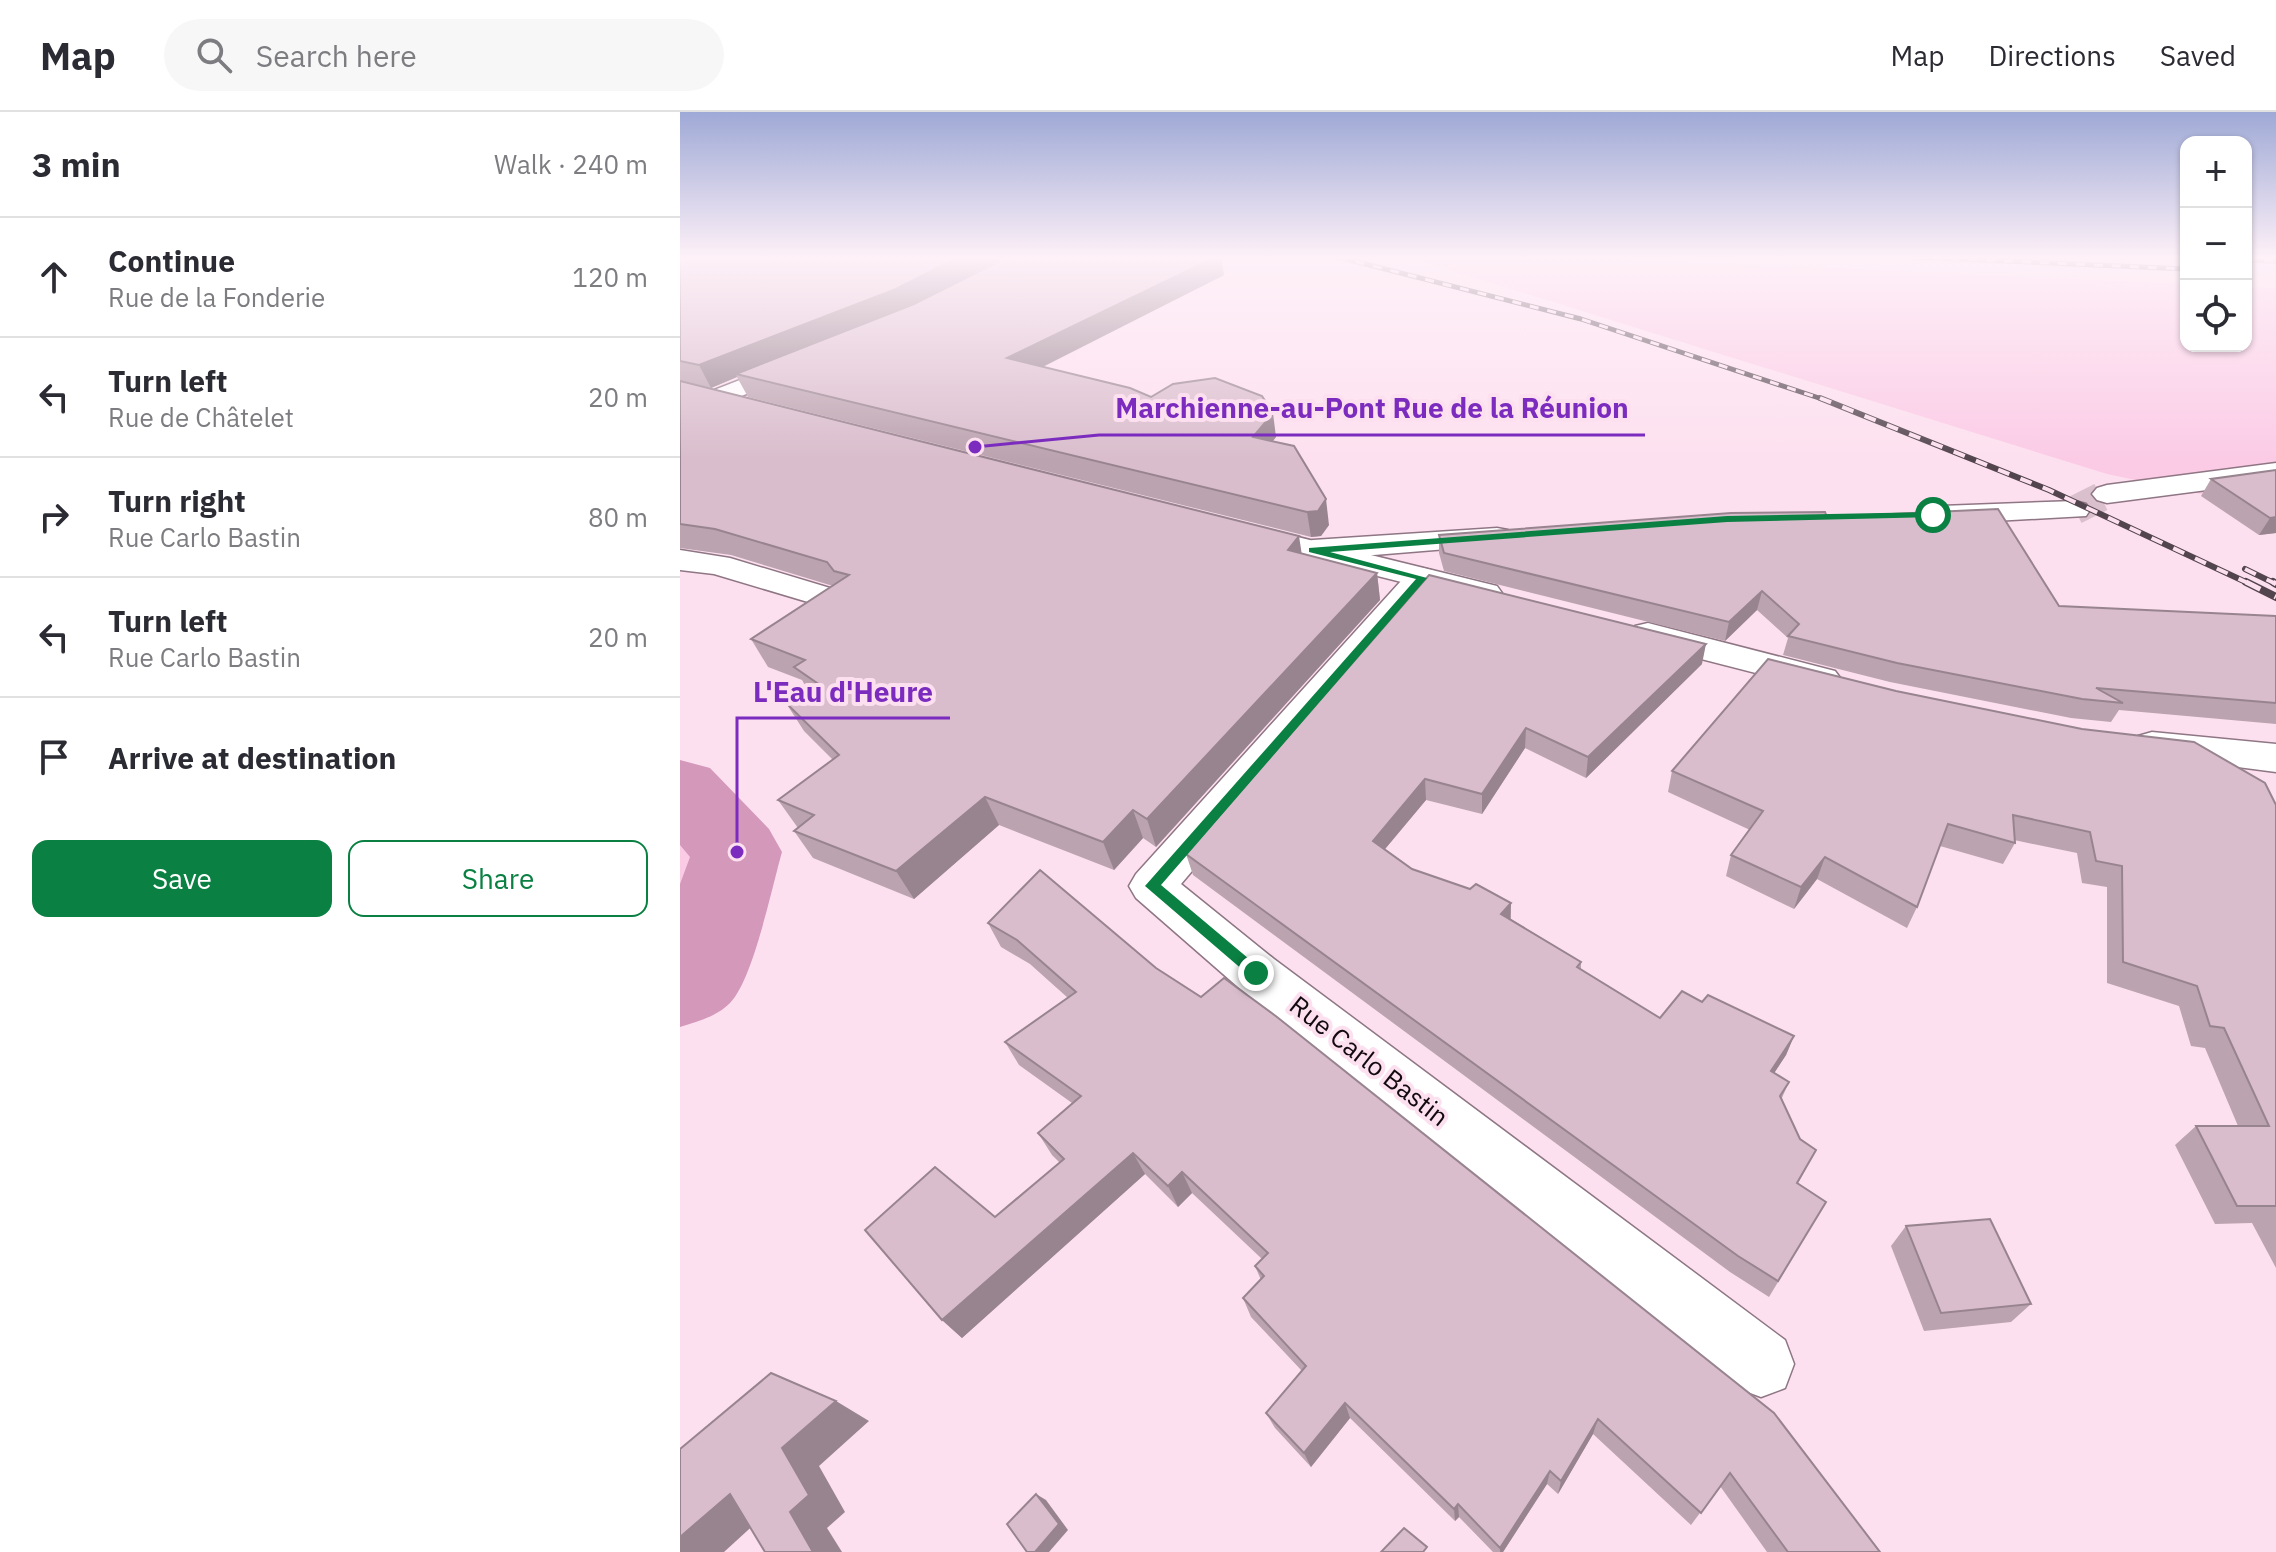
<!DOCTYPE html>
<meta charset="utf-8">
<style>
:root{--surface:#fff;--page:#f7f7f7;--text:#2b2b33;--muted:#7c7c81;--line:#e1e1e2;--accent:#0b8043}
body{margin:0;font-family:"IBM Plex Sans",sans-serif;background:var(--page);color:var(--text)}
.controls{position:absolute;right:24px;top:24px;display:grid;overflow:hidden;border-radius:16px;box-shadow:0 2px 6px #0004}
.controls button{width:72px;height:72px;display:grid;place-items:center;padding:0;border:0;border-bottom:2px solid var(--line);background:var(--surface);color:var(--text);font:40px sans-serif}
.stop{position:absolute;width:24px;height:24px;margin:-18px;border:6px solid #0b8043;border-radius:50%;background:#fff}
.stop.end{background:#0b8043;border-color:#fff;box-shadow:0 2px 8px #0008}
.list{margin:0;padding:0;list-style:none}
h2{display:flex;justify-content:space-between;align-items:center;height:104px;margin:0;padding:0 32px;font-size:34px}
h2 small{font-size:26px;font-weight:400;color:var(--muted)}
.list li{display:grid;grid-template-columns:52px 1fr auto;gap:24px;align-items:center;box-sizing:border-box;height:120px;padding:0 32px;border-top:2px solid var(--line)}
.list b{display:block;font-size:30px;white-space:nowrap}
.list p{margin:0;font-size:26px;white-space:nowrap;color:var(--muted)}
.list em{font-size:26px;font-style:normal;color:var(--muted)}
.actions{display:flex;gap:16px;padding:24px 32px}
.actions a{flex:1;padding:18px 0;border:2px solid var(--accent);border-radius:16px;text-align:center;font-size:28px;color:var(--accent)}
.actions .main{background:var(--accent);color:#fff}
.icon{flex:none;width:44px;height:44px;fill:none;stroke:currentColor;stroke-width:2;stroke-linecap:round;stroke-linejoin:round}
.map{position:relative;flex:none;width:1596px;height:1440px;overflow:hidden}
header{display:flex;align-items:center;gap:48px;box-sizing:border-box;height:112px;padding:0 40px;background:var(--surface);border-bottom:2px solid var(--line)}
header strong{font-size:38px}
nav{display:flex;gap:44px;margin-inline-start:auto;font-size:28px}
.search{width:560px;height:72px;background:var(--page);display:flex;align-items:center;gap:20px;box-sizing:border-box;padding:0 28px;border-radius:44px;color:var(--muted);font-size:30px}
main{display:flex}
aside{flex:1;background:var(--surface)}
.map>svg:first-child{display:block}
.green{fill:#fbcbe6}
.lines{fill:none;stroke-linecap:round;stroke-linejoin:round}
.river{fill:#d398ba;fill-rule:evenodd}
.minor-tunnel{stroke:#dac0cd;stroke-width:29;stroke-dasharray:29 15;stroke-linecap:butt}
.minor-casing{stroke:#8f7684;stroke-width:3}
.major-casing{stroke:#8f7684;stroke-width:3}
.minor{fill:#fff;fill-rule:evenodd}
.major{fill:#fff;fill-rule:evenodd}
.rail-far2-casing{stroke:#53454d;stroke-width:5}
.rail-far1-casing{stroke:#53454d;stroke-width:6}
.rail-casing{stroke:#53454d;stroke-width:8}
.rail-far2{stroke:#fde0ef;stroke-width:3;stroke-dasharray:9;stroke-linecap:butt}
.rail-far1{stroke:#fde0ef;stroke-width:4;stroke-dasharray:12;stroke-linecap:butt}
.rail{stroke:#fde0ef;stroke-width:5;stroke-dasharray:16;stroke-linecap:butt}
.wall{fill:#bba3af}
.shaded-wall{fill:#98848f}
.building{fill:#d9bdcc;stroke:#98848f;stroke-width:2}
.route{fill:#0b8043}
.labels{text-anchor:middle;stroke-width:8;stroke-linejoin:round;paint-order:stroke}
.street-label{font-size:26px;fill:#130a0f;stroke:#fde0ef}
.leader{fill:none;stroke:#7b2cbf;stroke-width:3}
.callout-dot{fill:#7b2cbf;stroke:#fde0ef;stroke-width:3}
.callout-label{font-size:28px;text-anchor:middle;font-weight:bold;fill:#7b2cbf;stroke:#fde0ef;stroke-width:8;stroke-linejoin:round;paint-order:stroke}
</style>
<header>
<strong>Map</strong>
<div class="search"><svg class="icon" aria-label="search" viewBox="0 0 24 24"><circle cx="10" cy="10" r="6"/><path d="M15 15l6 6"/></svg>Search here</div>
<nav><a>Map</a><a>Directions</a><a>Saved</a></nav>
</header>
<main>
<aside>
<h2>3 min<small>Walk · 240 m</small></h2>
<ul class="list">
<li><svg class="icon" aria-label="ahead" viewBox="0 0 24 24"><path d="M12 20V5M6 11l6-6 6 6"/></svg><div><b>Continue</b><p>Rue de la Fonderie</p></div><em>120 m</em></li>
<li><svg class="icon" aria-label="left" viewBox="0 0 24 24"><path d="M17 20v-9H6M10 6l-5 5 5 5"/></svg><div><b>Turn left</b><p>Rue de Châtelet</p></div><em>20 m</em></li>
<li><svg class="icon" aria-label="right" viewBox="0 0 24 24"><path d="M7 20v-9h11M14 6l5 5-5 5"/></svg><div><b>Turn right</b><p>Rue Carlo Bastin</p></div><em>80 m</em></li>
<li><svg class="icon" aria-label="left" viewBox="0 0 24 24"><path d="M17 20v-9H6M10 6l-5 5 5 5"/></svg><div><b>Turn left</b><p>Rue Carlo Bastin</p></div><em>20 m</em></li>
<li><svg class="icon" aria-label="arrive" viewBox="0 0 24 24"><path d="M6 21V4h12l-3 4 3 4H6"/></svg><div><b>Arrive at destination</b></div></li>
</ul>
<div class="actions"><a class="main">Save</a><a>Share</a></div>
</aside>
<div class="map">
<svg width="1596" height="1440" viewBox="0 0 1596 1440">
<rect width="100%" height="100%" fill="#fde0ef"/>
<g class="green">
<polygon points="728,145 899,145 1506,172 1506,234 1566,234 1566,175 1596,176 1596,398 1427,362"/>
<polygon points="0,704 18,746 0,781"/>
</g>
<g class="lines">
<path class="river" d="M0,648L30,656L89,717L102,740C92,775 73,868 50,891C36,905 18,909 0,915V772L10,745L0,733Z"/>
<polyline class="minor-tunnel" points="1395,398 1427,382"/>
<defs>
<g id="minor">
<polygon points="116,246 125,248 128,253 125,258 42,292 24,292 20,287 24,282"/>
<polygon points="1596,351 1596,369 1427,391 1417,388 1412,382 1417,376 1427,373"/>
<polygon points="1395,389 1406,392 1410,398 1406,404 1261,412 1250,409 1246,403 1250,397 1261,394"/>
<polygon points="817,416 828,418 833,425 828,432 633,448 622,445 617,438 622,431 633,428"/>
<polygon points="0,438 50,446 160,479 165,486 160,493 148,496 34,462 0,458"/>
<polygon points="742,456 754,459 759,466 754,473 501,772 594,847 1105,1228 1114,1252 1105,1276 1081,1285 1057,1276 558,875 456,786 449,774 456,762 730,459"/>
</g>
<g id="major">
<polygon points="565,412 817,474 822,481 817,488 805,491 554,428 549,421 554,414"/>
<polygon points="968,511 1155,559 1161,567 1155,575 1142,578 955,530 950,522 955,514"/>
<polygon points="1472,620 1596,632 1596,660 1458,642 1452,633 1458,624"/>
</g>
</defs>
<use href="#minor" class="minor-casing"/>
<use href="#major" class="major-casing"/>
<use href="#minor" class="minor"/>
<use href="#major" class="major"/>
<defs>
<g id="rail-far2">
<polyline points="658,145 901,207 1145,288"/>
<polyline points="1234,145 1506,157"/>
<polyline points="1566,148 1596,149"/>
</g>
<g id="rail-far1">
<polyline points="1140,286 1369,378 1570,472"/>
<polyline points="1565,457 1596,472"/>
</g>
<g id="rail">
<polyline points="1566,470 1596,485"/>
<polyline points="1593,470 1596,472"/>
</g>
</defs>
<use href="#rail-far2" class="rail-far2-casing"/>
<use href="#rail-far1" class="rail-far1-casing"/>
<use href="#rail" class="rail-casing"/>
<use href="#rail-far2" class="rail-far2"/>
<use href="#rail-far1" class="rail-far1"/>
<use href="#rail" class="rail"/>
</g>
<g class="wall">
<polygon points="0,145 324,145 253,183 544,163 363,255 471,285 596,325 593,329 649,413 641,424 631,425 68,285 57,265 31,276 0,269"/>
<polygon points="0,269 622,442 697,461 700,488 476,735 463,726 434,758 319,713 234,787 133,746 114,719 118,716 98,688 153,648 124,619 106,591 127,577 122,568 88,555 71,527 153,474 51,443 0,436"/>
<polygon points="1596,358 1596,421 1579,423 1521,384 1531,367"/>
<polygon points="1147,405 1379,494 1596,504 1596,612 1439,598 1431,610 1391,606 1210,570 1103,543 1108,526 1077,498 1045,529 764,459 759,441 759,423"/>
<polygon points="749,463 1022,552 906,666 845,636 802,702 746,688 705,737 732,757 831,791 831,807 901,850 901,858 980,906 1022,890 1114,924 1106,943 1094,961 1109,970 1101,988 1120,1027 1136,1038 1118,1071 1146,1090 1089,1185 1050,1160 513,763 506,742"/>
<polygon points="992,659 1596,693 1596,1156 1572,1111 1535,1112 1495,1033 1516,1014 1558,1014 1525,936 1511,934 1499,894 1427,871 1427,775 1402,771 1397,741 1334,728 1335,731 1323,752 1260,734 1237,795 1227,816 1137,767 1114,797 1046,764 1051,743 1070,718 988,680"/>
<polygon points="308,811 476,856 1200,1440 1087,1440 1040,1374 1011,1413 913,1322 878,1382 867,1372 823,1440 813,1440 779,1405 775,1409 670,1306 631,1355 595,1316 586,1301 622,1259 571,1205 563,1186 581,1168 575,1154 582,1147 512,1081 498,1095 465,1062 282,1226 262,1208 315,1105 380,1051 372,1043 358,1021 392,991 339,953 325,930 388,886 350,852 321,835"/>
<polygon points="1226,1114 1351,1192 1331,1210 1244,1219 1211,1134"/>
</g>
<g class="shaded-wall">
<polygon points="279,145 324,145 224,198 56,262 57,265 31,276 19,253"/>
<polygon points="536,145 541,145 544,163 334,269 327,246"/>
<polygon points="593,301 596,325 577,349 573,325"/>
<polygon points="646,387 649,413 641,424 631,425 627,400"/>
<polygon points="1596,405 1596,421 1579,423 1590,406"/>
<polygon points="619,424 623,450 608,438"/>
<polygon points="697,461 700,488 476,735 467,707"/>
<polygon points="1082,479 1077,498 1045,529 1049,510"/>
<polygon points="1026,532 1022,552 906,666 908,645"/>
<polygon points="846,616 845,636 802,702 802,682"/>
<polygon points="745,667 746,688 695,749 693,729"/>
<polygon points="305,685 319,713 234,787 216,759"/>
<polygon points="453,698 463,726 434,758 423,730"/>
<polygon points="1145,745 1137,767 1114,797 1121,775"/>
<polygon points="831,791 830,811 821,802"/>
<polygon points="1114,924 1106,943 1083,978 1091,959"/>
<polygon points="453,1041 465,1062 282,1226 262,1208"/>
<polygon points="502,1060 512,1081 498,1095 488,1074"/>
<polygon points="156,1289 189,1309 139,1354 165,1400 147,1416 162,1440 133,1440 110,1400 102,1336"/>
<polygon points="665,1291 670,1306 631,1355 624,1341"/>
<polygon points="918,1307 913,1322 878,1382 881,1369"/>
<polygon points="870,1359 867,1372 823,1440 820,1440 820,1436"/>
<polygon points="50,1382 90,1398 44,1440 0,1440 0,1425"/>
<polygon points="356,1382 366,1388 388,1418 369,1440 355,1440"/>
<polygon points="778,1392 779,1405 775,1409 774,1397"/>
</g>
<g class="building">
<polygon points="0,145 279,145 216,177 19,253 0,249"/>
<polygon points="324,145 536,145 327,246 450,276 471,285 493,272 535,266 582,284 593,301 573,325 614,334 646,387 638,399 627,400 56,262 234,192 312,153"/>
<polygon points="0,269 619,424 608,438 697,461 467,707 453,698 423,730 305,685 216,759 114,719 134,703 98,688 159,643 106,591 137,571 114,555 125,548 71,527 169,463 154,459 147,450 35,417 0,412"/>
<polygon points="1596,358 1596,405 1590,406 1531,367"/>
<polygon points="1318,397 1379,494 1596,504 1596,591 1416,576 1443,591 1402,587 1217,551 1108,524 1119,512 1082,479 1049,510 764,441 759,423 1051,401 1145,400 1147,405"/>
<polygon points="749,463 1026,532 908,645 846,616 802,682 745,667 693,729 732,757 790,777 796,772 831,791 821,802 901,850 897,855 980,906 1002,879 1022,890 1028,883 1114,924 1091,959 1109,970 1100,984 1120,1027 1136,1038 1117,1071 1146,1090 1098,1169 1058,1144 506,742"/>
<polygon points="1088,547 1216,579 1402,617 1514,630 1585,671 1596,693 1596,1094 1557,1094 1516,1014 1589,1014 1544,916 1530,914 1517,874 1443,850 1442,754 1416,749 1410,720 1333,703 1335,731 1268,712 1237,795 1145,745 1121,775 1051,743 1083,699 992,659"/>
<polygon points="360,758 476,856 521,885 544,866 597,905 1094,1301 1200,1440 1108,1440 1050,1361 1021,1401 918,1307 881,1369 870,1359 820,1436 778,1392 774,1397 665,1291 624,1341 586,1301 626,1254 563,1186 584,1164 575,1154 588,1141 502,1060 488,1074 453,1041 262,1208 185,1118 255,1055 315,1105 384,1047 358,1021 401,984 325,930 396,880 337,828 308,811"/>
<polygon points="1310,1107 1351,1192 1261,1201 1226,1114"/>
<polygon points="91,1261 156,1289 102,1336 129,1383 110,1400 133,1440 85,1440 50,1382 0,1425 0,1337"/>
<polygon points="356,1382 379,1412 355,1440 347,1440 327,1412"/>
<polygon points="724,1416 747,1435 743,1440 701,1440"/>
</g>
<linearGradient id="sky" x2="0" y2="1"><stop stop-color="#9fa9d6"/><stop offset="0.42" stop-color="#fef1f8"/><stop offset="1" stop-color="#fef1f8" stop-opacity="0"/></linearGradient>
<rect width="1596" height="347" fill="url(#sky)"/>
<polygon class="route" points="1253,400 1256,405 1047,410 650,440 747,466 481,773 581,857 581,865 571,865 465,774 736,467 629,440 629,436 1047,404"/>
<g class="labels">
<g class="street-label">
<text transform="translate(689 949) rotate(38)" y="9">Rue Carlo Bastin</text>
</g>
</g>
<path class="leader" d="M295 335L419 323H965M57 740L57 606H270"/>
<g class="callout-dot">
<circle cx="295" cy="335" r="8"/>
<circle cx="57" cy="740" r="8"/>
</g>
<g class="callout-label">
<text x="692" y="306">Marchienne-au-Pont Rue de la Réunion</text>
<text x="163" y="590">L'Eau d'Heure</text>
</g>
</svg>
<div class="controls">
<button>+</button>
<button>−</button>
<button><svg class="icon" aria-label="locate" viewBox="0 0 24 24"><circle cx="12" cy="12" r="6"/><path d="M12 2v4M12 18v4M2 12h4M18 12h4"/></svg></button>
</div>
<div class="stop" style="left:1253px;top:403px"></div>
<div class="stop end" style="left:576px;top:861px"></div>
</div>
</main>
